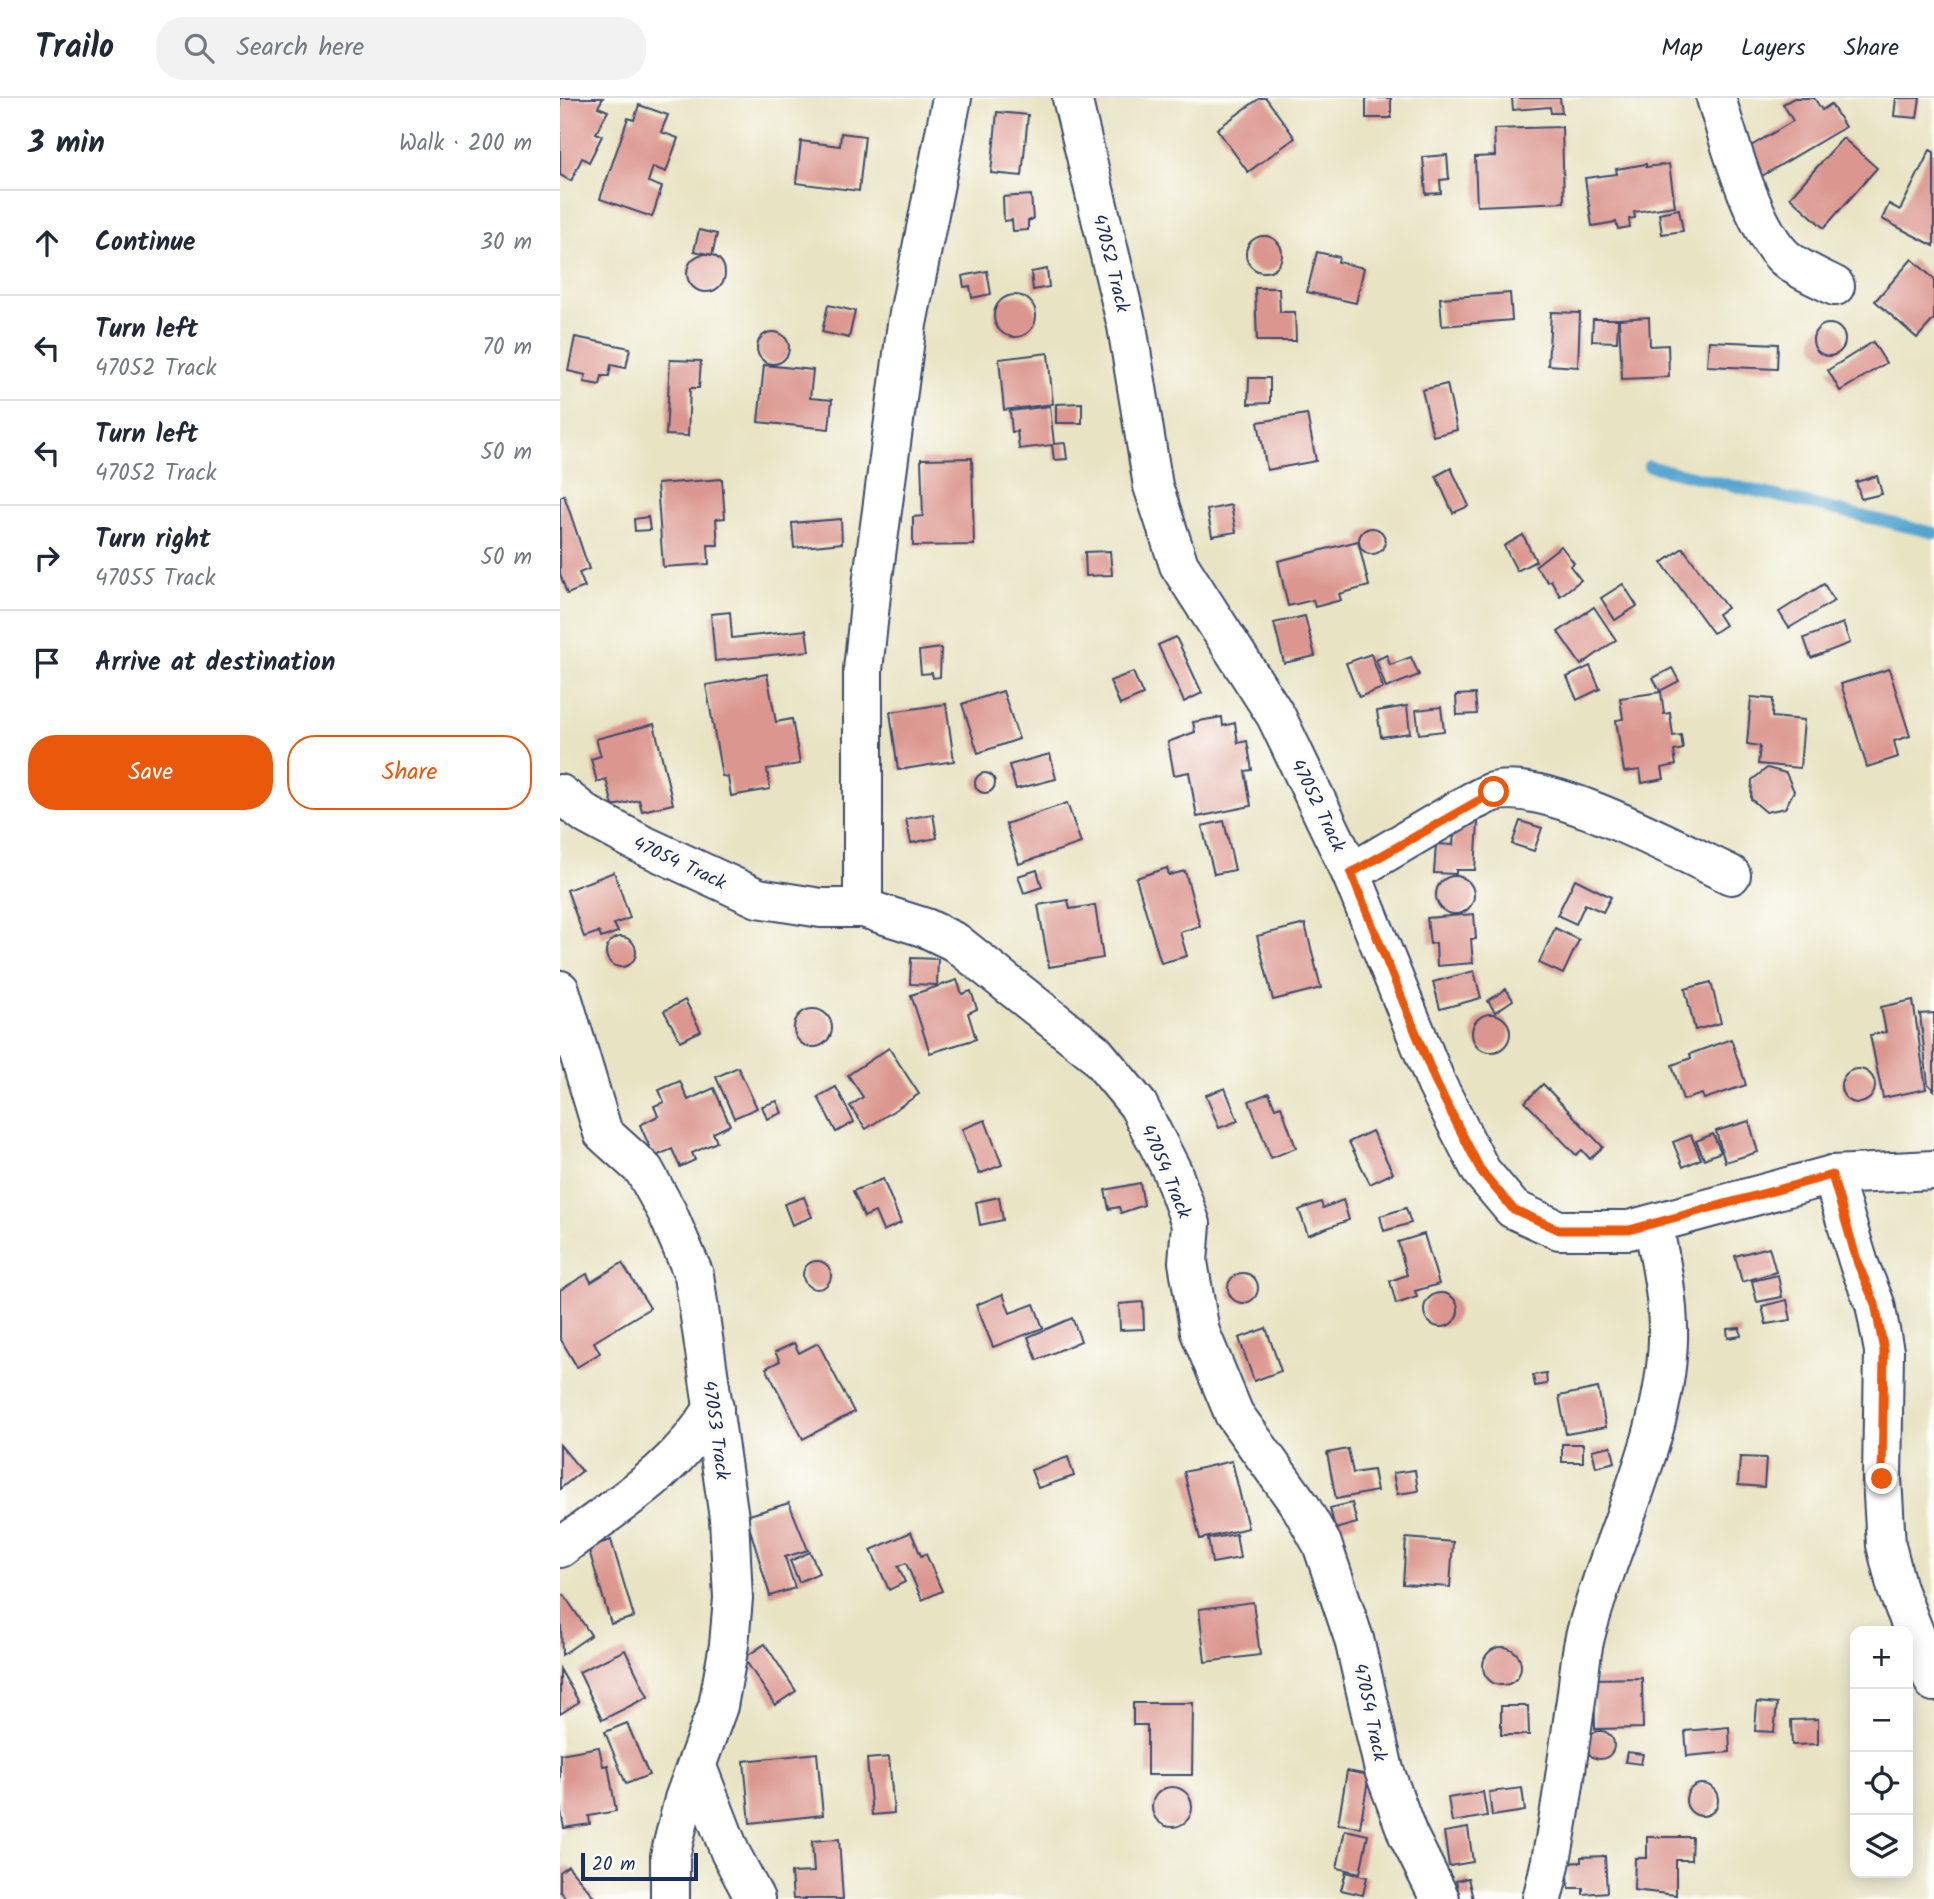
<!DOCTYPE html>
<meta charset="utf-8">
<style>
:root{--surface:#fff;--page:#f2f2f3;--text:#1f2937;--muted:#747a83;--line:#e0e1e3;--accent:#ea580c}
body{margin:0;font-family:Kalam,sans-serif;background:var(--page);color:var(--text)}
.controls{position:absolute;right:21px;bottom:21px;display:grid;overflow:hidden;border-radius:14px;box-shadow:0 4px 18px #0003}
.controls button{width:63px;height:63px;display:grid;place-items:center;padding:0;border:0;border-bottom:2px solid var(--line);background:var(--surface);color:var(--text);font:35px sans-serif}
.scale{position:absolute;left:21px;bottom:18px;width:117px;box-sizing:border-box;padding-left:7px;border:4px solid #1b2f5e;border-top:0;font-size:19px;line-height:24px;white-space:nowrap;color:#1b2f5e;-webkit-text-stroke:5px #fdfcf7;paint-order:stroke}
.stop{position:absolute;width:21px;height:21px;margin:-16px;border:5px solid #ea580c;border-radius:50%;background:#fff}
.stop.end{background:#ea580c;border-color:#fff;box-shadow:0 2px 7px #0008}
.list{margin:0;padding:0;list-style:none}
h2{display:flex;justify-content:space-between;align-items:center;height:91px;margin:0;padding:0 28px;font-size:30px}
h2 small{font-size:23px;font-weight:400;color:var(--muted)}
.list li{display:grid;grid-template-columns:46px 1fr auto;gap:21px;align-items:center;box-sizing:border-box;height:105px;padding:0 28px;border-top:2px solid var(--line)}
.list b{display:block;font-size:26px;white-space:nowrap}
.list p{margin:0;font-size:23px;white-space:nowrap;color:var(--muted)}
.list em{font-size:23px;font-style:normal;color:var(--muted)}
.actions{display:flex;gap:14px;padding:21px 28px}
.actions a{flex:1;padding:16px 0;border:2px solid var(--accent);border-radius:28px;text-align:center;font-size:24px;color:var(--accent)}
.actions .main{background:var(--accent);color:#fff}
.icon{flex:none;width:38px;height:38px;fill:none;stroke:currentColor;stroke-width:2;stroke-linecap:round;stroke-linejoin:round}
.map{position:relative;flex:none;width:1374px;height:1801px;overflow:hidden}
header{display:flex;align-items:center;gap:42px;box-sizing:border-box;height:98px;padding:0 35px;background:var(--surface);border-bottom:2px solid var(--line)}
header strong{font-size:33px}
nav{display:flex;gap:38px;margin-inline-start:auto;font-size:24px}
.search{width:490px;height:63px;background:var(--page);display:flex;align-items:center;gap:18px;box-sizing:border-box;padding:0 24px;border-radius:28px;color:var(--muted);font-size:26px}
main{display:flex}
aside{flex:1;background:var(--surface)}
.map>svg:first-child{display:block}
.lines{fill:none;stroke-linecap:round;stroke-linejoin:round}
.stream{stroke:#56a5d0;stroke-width:12}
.building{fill:#db978f}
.minor-casing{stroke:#3a4a6d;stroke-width:42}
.minor{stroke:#fff;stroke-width:38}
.route{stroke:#ea580c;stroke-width:9}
.labels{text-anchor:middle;stroke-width:7;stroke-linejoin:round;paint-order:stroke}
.street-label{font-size:19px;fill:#1b2f5e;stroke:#fdfcf7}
</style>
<header>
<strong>Trailo</strong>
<div class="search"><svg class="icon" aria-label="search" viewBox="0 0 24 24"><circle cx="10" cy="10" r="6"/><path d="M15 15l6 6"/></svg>Search here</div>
<nav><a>Map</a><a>Layers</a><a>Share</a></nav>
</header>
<main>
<aside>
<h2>3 min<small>Walk · 200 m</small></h2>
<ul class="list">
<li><svg class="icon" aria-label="ahead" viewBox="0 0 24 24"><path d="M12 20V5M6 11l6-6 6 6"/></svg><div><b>Continue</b></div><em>30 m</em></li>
<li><svg class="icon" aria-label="left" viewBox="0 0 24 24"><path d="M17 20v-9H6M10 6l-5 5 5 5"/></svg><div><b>Turn left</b><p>47052 Track</p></div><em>70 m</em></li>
<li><svg class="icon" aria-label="left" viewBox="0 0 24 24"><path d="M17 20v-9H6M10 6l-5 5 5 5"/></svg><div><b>Turn left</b><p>47052 Track</p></div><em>50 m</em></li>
<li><svg class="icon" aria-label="right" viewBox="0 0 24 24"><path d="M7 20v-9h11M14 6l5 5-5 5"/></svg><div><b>Turn right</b><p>47055 Track</p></div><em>50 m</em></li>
<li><svg class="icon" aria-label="arrive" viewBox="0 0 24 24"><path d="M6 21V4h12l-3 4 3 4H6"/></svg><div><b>Arrive at destination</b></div></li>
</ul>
<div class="actions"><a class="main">Save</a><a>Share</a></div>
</aside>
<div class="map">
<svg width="1374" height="1801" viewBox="0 0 1374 1801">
<rect width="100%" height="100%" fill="#fdfcf7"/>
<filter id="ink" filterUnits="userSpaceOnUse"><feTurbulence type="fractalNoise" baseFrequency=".0143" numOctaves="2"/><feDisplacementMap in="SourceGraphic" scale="14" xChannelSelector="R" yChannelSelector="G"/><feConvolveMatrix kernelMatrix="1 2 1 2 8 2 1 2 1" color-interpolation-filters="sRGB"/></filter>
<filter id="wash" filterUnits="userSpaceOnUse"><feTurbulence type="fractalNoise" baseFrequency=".00686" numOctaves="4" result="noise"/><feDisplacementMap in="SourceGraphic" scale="28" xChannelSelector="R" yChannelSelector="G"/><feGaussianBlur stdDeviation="1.57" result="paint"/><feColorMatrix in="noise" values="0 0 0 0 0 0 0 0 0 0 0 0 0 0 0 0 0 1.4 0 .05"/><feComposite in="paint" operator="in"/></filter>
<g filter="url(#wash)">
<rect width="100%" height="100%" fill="#e8e3c3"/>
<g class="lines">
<polyline class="stream" points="1089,368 1374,435"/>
</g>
<g id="blocks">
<g class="building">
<polygon points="0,0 43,0 38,9 48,13 36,35 42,38 29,64 22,60 11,83 0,77"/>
<polygon points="700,0 706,0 735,40 688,74 657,31"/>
<rect x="806" y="0" width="25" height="20"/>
<polygon points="952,0 1000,0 1002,15 991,15 990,9 953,12"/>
<polygon points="1234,0 1254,0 1262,12 1271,6 1285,29 1202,78 1186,51 1233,23 1223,6"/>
<polygon points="1336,0 1360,0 1357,20 1334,18"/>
<polygon points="79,7 108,17 101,34 118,40 106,74 93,69 88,84 102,89 92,119 40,101 68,20 74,22"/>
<polygon points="437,14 468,17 462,78 431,75"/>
<polygon points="1002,29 1004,104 917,108 915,59 935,58 934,31"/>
<polygon points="281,35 305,38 299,93 236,85 241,43 280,48"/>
<polygon points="1283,40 1317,70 1264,130 1230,99"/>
<polygon points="1370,52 1374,54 1374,148 1322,121 1329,106 1340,112"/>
<polygon points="887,57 889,81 880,82 881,95 866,96 863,59"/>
<polygon points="1086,66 1086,69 1109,66 1115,108 1074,114 1075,120 1069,121 1070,129 1058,131 1056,124 1032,128 1025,80 1057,76 1056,71"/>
<polygon points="471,97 473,121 468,123 468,132 453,133 452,122 444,123 443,99"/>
<polygon points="1119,111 1123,133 1102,136 1099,115"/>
<polygon points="139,132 157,136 152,157 134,153"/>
<circle cx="704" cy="156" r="18"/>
<polygon points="757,154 779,159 778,164 804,170 796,205 747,194"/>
<circle cx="146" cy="175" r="19"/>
<polygon points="1352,161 1374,181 1374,221 1357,240 1315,203"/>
<polygon points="487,171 489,189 473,192 471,174"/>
<polygon points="427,173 431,196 412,200 410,188 404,189 402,178"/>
<polygon points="695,190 719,190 720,214 735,214 736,243 697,243"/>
<polygon points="950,195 952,222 882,228 880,200"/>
<circle cx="455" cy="218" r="21"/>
<polygon points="268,207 295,213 289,240 262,234"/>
<polygon points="991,214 1020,215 1018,269 988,267"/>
<polygon points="1089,219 1090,248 1108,247 1109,279 1062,281 1059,221"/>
<polygon points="1033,221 1058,221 1057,244 1032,243"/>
<circle cx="1269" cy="242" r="16"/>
<circle cx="213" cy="250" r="16"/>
<polygon points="15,239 70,250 66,270 51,267 49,278 42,278 40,287 24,284 26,277 8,273"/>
<polygon points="1149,243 1218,246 1217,271 1147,268"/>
<polygon points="1313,244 1326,265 1280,293 1268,272"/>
<polygon points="488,255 493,306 444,312 439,261"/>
<polygon points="110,262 141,263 139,290 130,290 128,338 106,337"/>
<polygon points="204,267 253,272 250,300 272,302 269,331 198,324"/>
<polygon points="689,280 710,280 710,305 688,306"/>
<polygon points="887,286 897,332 873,338 862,292"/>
<polygon points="522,305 522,325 496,325 496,306"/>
<polygon points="490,308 494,346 505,345 507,361 494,362 492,347 459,351 457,333 452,334 450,313"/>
<polygon points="747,316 756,363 707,372 698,324"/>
<polygon points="412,360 414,447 353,448 353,419 363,418 361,361"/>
<polygon points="891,370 909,408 893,415 876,378"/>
<polygon points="1317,378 1322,396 1301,401 1296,384"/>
<polygon points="162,381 165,420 156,421 158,447 148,447 149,466 103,469 97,386"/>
<polygon points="4,397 29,471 19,475 25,489 7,496 0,476 0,399"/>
<polygon points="671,407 676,434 652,438 647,412"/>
<polygon points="88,419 90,432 75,433 74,421"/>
<polygon points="281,421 282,445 234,450 232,425"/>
<circle cx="812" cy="443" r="13"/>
<polygon points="963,437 976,463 957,473 944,448"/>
<polygon points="798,443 809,488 779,496 781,502 755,509 753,502 728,508 718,463"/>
<polygon points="1001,448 1014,465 1010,468 1021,482 1000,498 991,482 988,484 975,468"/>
<polygon points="1123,450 1167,510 1158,516 1165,527 1153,535 1102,465"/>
<polygon points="550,453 552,477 526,478 525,454"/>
<polygon points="1063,486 1077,508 1055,522 1041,500"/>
<polygon points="1264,486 1274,503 1229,530 1219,514"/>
<polygon points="1034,509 1056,542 1021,567 998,534"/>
<polygon points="170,514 172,540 246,532 249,553 155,563 151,516"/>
<polygon points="745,518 755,558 724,565 714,525"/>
<polygon points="1283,525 1290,545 1251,560 1244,540"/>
<polygon points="616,539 642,595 624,604 598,547"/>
<polygon points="381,550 380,579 373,580 372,575 361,576 359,553"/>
<polygon points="811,556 823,590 799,599 786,565"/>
<polygon points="827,557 830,567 851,559 859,577 826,590 816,562"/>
<polygon points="1030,568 1040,591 1017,602 1007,579"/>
<polygon points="1112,570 1119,583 1100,593 1093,580"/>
<polygon points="1329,571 1350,638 1334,643 1338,659 1307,669 1281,586"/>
<polygon points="573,574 583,597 560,607 550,583"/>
<polygon points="207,576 216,624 232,621 240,666 207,671 210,691 171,698 168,679 162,678 146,587"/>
<polygon points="443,593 459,641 418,655 402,606"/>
<polygon points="1101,594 1104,616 1110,615 1113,638 1121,637 1123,651 1114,653 1116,667 1102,670 1104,681 1082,685 1080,672 1064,674 1056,622 1063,621 1060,600"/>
<polygon points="915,596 917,616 897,617 896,597"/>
<polygon points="1191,599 1213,601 1212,619 1244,622 1240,670 1198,666 1200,648 1187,646"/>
<polygon points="386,606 394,663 338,672 330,614"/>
<polygon points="847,608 850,635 821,639 817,613"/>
<polygon points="881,609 884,633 859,636 856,612"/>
<polygon points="662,619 663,628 675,625 678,645 687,643 692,672 685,673 691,708 637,719 629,674 614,677 608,644 635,634 633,624"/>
<polygon points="94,626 113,706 82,713 79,702 53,708 46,681 37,684 31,661 41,658 36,641"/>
<polygon points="490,656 496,681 456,691 449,667"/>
<polygon points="1207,670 1226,675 1234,693 1225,710 1206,714 1191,701 1192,682"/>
<circle cx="425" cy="685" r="10"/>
<polygon points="507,705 521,745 459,766 446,726"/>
<polygon points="373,716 377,740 351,745 346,721"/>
<polygon points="664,723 675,772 654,776 642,728"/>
<polygon points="895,723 918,724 915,772 896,772 896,776 874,775 876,746 893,747"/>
<polygon points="960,723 982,730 974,753 952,746"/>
<polygon points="607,770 609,777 625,773 640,828 620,834 627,858 601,865 576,780"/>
<polygon points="477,772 482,789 464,795 458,778"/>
<polygon points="54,774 70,820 54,826 58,834 41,840 39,834 24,839 7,792"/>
<circle cx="895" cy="797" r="19"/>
<polygon points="1015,781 1051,799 1043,814 1025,806 1016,826 997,817"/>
<polygon points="508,802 510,811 535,807 543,860 489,869 478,807"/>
<polygon points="914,816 916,841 911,841 913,865 877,868 876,845 870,846 867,820"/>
<polygon points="745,826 761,890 713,902 697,838"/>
<polygon points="995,830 1019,842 1003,876 979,865"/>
<circle cx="61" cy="854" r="15"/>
<polygon points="351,860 378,861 377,887 350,886"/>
<polygon points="914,873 921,900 880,911 873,884"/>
<polygon points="397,882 402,896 411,893 417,911 408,915 416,941 370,955 351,897"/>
<polygon points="1151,884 1161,925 1135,932 1125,891"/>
<polygon points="946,891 953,902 935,914 928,903"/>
<polygon points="125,902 141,933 120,943 104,913"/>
<polygon points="1353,902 1366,991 1323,1000 1310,937 1326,934 1321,909"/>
<circle cx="253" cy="930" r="19"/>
<polygon points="1374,915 1374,992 1368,986 1360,916"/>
<circle cx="931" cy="935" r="19"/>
<polygon points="1171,941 1186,987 1144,1001 1142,996 1123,1002 1112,967 1131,960 1130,956"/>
<polygon points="329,950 359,996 306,1031 290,1008 303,999 288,977"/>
<polygon points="178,969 197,1010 174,1020 156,979"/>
<circle cx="1298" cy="988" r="17"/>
<polygon points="120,983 128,1002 154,990 170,1027 153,1035 157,1044 132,1055 135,1062 120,1069 112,1051 94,1059 80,1027 98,1018 94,1008 104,1004 99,992"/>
<polygon points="983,986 1043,1049 1030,1061 1022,1052 1016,1057 965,1004"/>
<polygon points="276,989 294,1024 276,1034 258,999"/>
<polygon points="665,990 678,1023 659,1030 646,997"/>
<polygon points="709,995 715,1010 721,1008 736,1050 711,1060 689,1003"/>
<polygon points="217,1003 222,1015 207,1021 202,1008"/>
<polygon points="425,1022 442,1067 419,1076 402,1031"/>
<polygon points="1189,1023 1198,1054 1165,1064 1156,1033"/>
<polygon points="812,1033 833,1075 810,1086 789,1044"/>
<polygon points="1153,1036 1161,1054 1144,1061 1136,1043"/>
<polygon points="1131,1037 1141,1061 1123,1069 1113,1044"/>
<polygon points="323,1081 341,1125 323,1133 315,1114 304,1119 293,1093"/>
<polygon points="580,1085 584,1107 561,1115 559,1109 549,1111 545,1092"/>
<polygon points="244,1099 252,1119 232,1127 224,1106"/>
<polygon points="439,1099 443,1122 420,1127 416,1104"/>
<polygon points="783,1102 789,1122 748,1137 739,1112 761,1104 763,1110"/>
<polygon points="846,1110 851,1125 824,1133 820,1118"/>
<polygon points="864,1136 879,1186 855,1193 857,1199 836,1206 830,1183 847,1177 838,1144"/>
<polygon points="1209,1149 1216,1174 1182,1184 1175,1158"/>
<circle cx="257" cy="1177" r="14"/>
<polygon points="62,1165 90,1210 34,1244 40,1255 17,1269 0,1240 0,1192 27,1176 31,1184"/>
<circle cx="683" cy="1190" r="15"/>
<polygon points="1218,1177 1222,1199 1197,1204 1192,1183"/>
<circle cx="881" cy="1212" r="17"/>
<polygon points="443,1196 450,1215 474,1206 483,1230 433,1249 416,1207"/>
<polygon points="1227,1202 1231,1222 1206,1226 1202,1208"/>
<polygon points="583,1204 584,1231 560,1232 559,1206"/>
<polygon points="512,1220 521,1243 477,1262 468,1239"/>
<polygon points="706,1230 721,1273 694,1283 679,1240"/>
<polygon points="1180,1230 1181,1238 1168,1240 1167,1231"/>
<polygon points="234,1245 239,1255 258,1245 294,1314 243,1341 206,1270 220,1263 215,1254"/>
<polygon points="986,1275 987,1286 975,1288 973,1277"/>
<polygon points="1038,1290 1046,1329 1006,1336 999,1298"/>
<rect x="1002" y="1346" width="21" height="18"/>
<polygon points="0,1347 22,1373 0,1391"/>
<polygon points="1051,1348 1055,1364 1036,1369 1032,1352"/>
<polygon points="788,1351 793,1375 813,1372 817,1393 776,1401 767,1355"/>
<polygon points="508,1359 514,1378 478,1390 471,1372"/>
<polygon points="1180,1359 1206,1360 1204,1389 1178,1387"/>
<polygon points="672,1363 688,1430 640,1441 624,1374"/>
<polygon points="855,1372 858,1393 837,1396 833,1375"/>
<polygon points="229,1405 248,1452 225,1459 235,1490 210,1498 186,1418"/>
<polygon points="792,1405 797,1425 775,1431 770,1410"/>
<polygon points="351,1434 361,1458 366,1456 382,1493 362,1502 346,1465 338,1468 345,1484 329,1492 311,1452"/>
<polygon points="676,1436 680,1460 652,1465 648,1441"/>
<polygon points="846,1440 893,1444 890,1489 843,1486"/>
<polygon points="51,1442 74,1519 51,1526 28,1449"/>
<polygon points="250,1454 259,1475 239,1484 230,1463"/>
<polygon points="4,1497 31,1537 2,1557 0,1500"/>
<polygon points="693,1504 700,1557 645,1564 639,1511"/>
<polygon points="205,1546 236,1593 215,1607 184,1560"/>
<circle cx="942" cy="1568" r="19"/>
<polygon points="65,1552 88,1599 42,1622 19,1574"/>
<polygon points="0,1571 19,1604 0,1616"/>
<polygon points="1082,1580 1083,1630 1035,1631 1034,1581"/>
<polygon points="1197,1604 1217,1606 1214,1634 1195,1633"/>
<polygon points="573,1605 633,1605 632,1677 587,1677 587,1627 573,1627"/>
<polygon points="941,1608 968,1608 969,1637 941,1637"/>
<polygon points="1258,1621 1258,1646 1232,1647 1231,1622"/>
<polygon points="67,1625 89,1677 66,1686 45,1634"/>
<polygon points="1169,1629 1170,1654 1127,1658 1125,1633"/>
<circle cx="1040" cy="1647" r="14"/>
<polygon points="39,1649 43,1668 48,1667 56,1713 29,1718 30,1726 4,1730 0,1708 0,1656"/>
<polygon points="1067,1654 1083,1656 1081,1666 1065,1664"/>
<polygon points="257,1655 263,1717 190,1725 184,1663"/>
<polygon points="329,1659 334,1715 312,1717 307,1661"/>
<polygon points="787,1673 809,1677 800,1729 778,1726"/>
<circle cx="1142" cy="1702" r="16"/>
<circle cx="612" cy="1709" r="20"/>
<polygon points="962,1690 965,1713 932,1718 929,1694"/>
<polygon points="923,1694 927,1718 892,1724 888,1700"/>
<polygon points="908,1730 913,1764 889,1768 884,1734"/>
<polygon points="785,1732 808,1737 800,1775 777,1770"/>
<polygon points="1087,1739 1132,1739 1131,1762 1116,1762 1116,1797 1074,1792 1075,1760 1087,1760"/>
<polygon points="279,1741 283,1801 233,1801 231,1775 254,1774 252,1743"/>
<polygon points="1045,1758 1047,1794 1023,1796 1023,1790 1009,1790 1007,1765 1021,1764 1021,1759"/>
<polygon points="8,1768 36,1801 7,1801 0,1793 0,1774"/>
<polygon points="786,1774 807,1779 803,1797 781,1792"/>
<polygon points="908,1780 913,1801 900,1801 896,1783"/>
</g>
</g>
</g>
<g filter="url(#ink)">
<use href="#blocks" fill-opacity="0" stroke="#3a4a6d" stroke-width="2"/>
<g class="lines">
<defs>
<g id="minor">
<polyline points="512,0 567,228 593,388 619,467 716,618 791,775 877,987 921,1073 953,1111 999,1132 1069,1132 1272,1077 1374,1072"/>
<path d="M1156,0C1169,42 1192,128 1224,159C1237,171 1260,180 1275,188"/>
<polyline points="0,696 27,717 79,745 198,800 261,810 303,810 366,830 395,844 535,955 578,1007 612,1073 631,1126 628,1164 640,1234 674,1316 741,1409 762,1446 794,1541 824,1672 848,1737 880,1801"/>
<path d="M791,775L913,703C919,701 926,696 933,694C988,680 1119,753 1171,777"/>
<polyline points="303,810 303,572 312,487 347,226 392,0"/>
<polyline points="0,892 43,1035 84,1072 107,1114 134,1177 169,1420 173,1500 169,1547 158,1608 124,1701 110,1758 110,1801"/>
<polyline points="1272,1077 1299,1166 1315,1206 1324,1253 1322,1381 1326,1447 1337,1491 1374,1584"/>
<path d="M0,1450C58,1406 115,1374 154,1310"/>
<polyline points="137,1669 170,1754 195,1801"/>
<path d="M982,1801C999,1736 1006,1668 1016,1602C1019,1581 1020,1559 1025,1539C1050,1440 1105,1345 1108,1242C1109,1203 1101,1165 1093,1126"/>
</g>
</defs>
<use href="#minor" class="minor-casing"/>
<use href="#minor" class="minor"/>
</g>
</g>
<g class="lines" filter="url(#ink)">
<polyline class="route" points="934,694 791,775 877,987 921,1073 953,1111 999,1132 1069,1132 1272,1077 1298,1166 1315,1206 1324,1253 1322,1381"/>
</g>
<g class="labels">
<g class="street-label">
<text transform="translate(552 165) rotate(76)" y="7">47052 Track</text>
<text transform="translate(759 707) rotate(64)" y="7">47052 Track</text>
<text transform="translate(120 764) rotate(25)" y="7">47054 Track</text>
<text transform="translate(607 1073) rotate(67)" y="7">47054 Track</text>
<text transform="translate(157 1332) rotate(82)" y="7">47053 Track</text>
<text transform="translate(811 1614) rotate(78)" y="7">47054 Track</text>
</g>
</g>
</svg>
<div class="controls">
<button>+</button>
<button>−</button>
<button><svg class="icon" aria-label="locate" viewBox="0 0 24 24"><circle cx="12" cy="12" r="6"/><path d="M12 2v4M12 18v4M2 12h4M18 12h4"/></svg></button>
<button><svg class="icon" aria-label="layers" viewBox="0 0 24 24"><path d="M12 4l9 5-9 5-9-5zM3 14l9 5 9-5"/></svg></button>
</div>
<div class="scale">20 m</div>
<div class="stop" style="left:934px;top:694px"></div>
<div class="stop end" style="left:1322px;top:1381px"></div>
</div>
</main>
